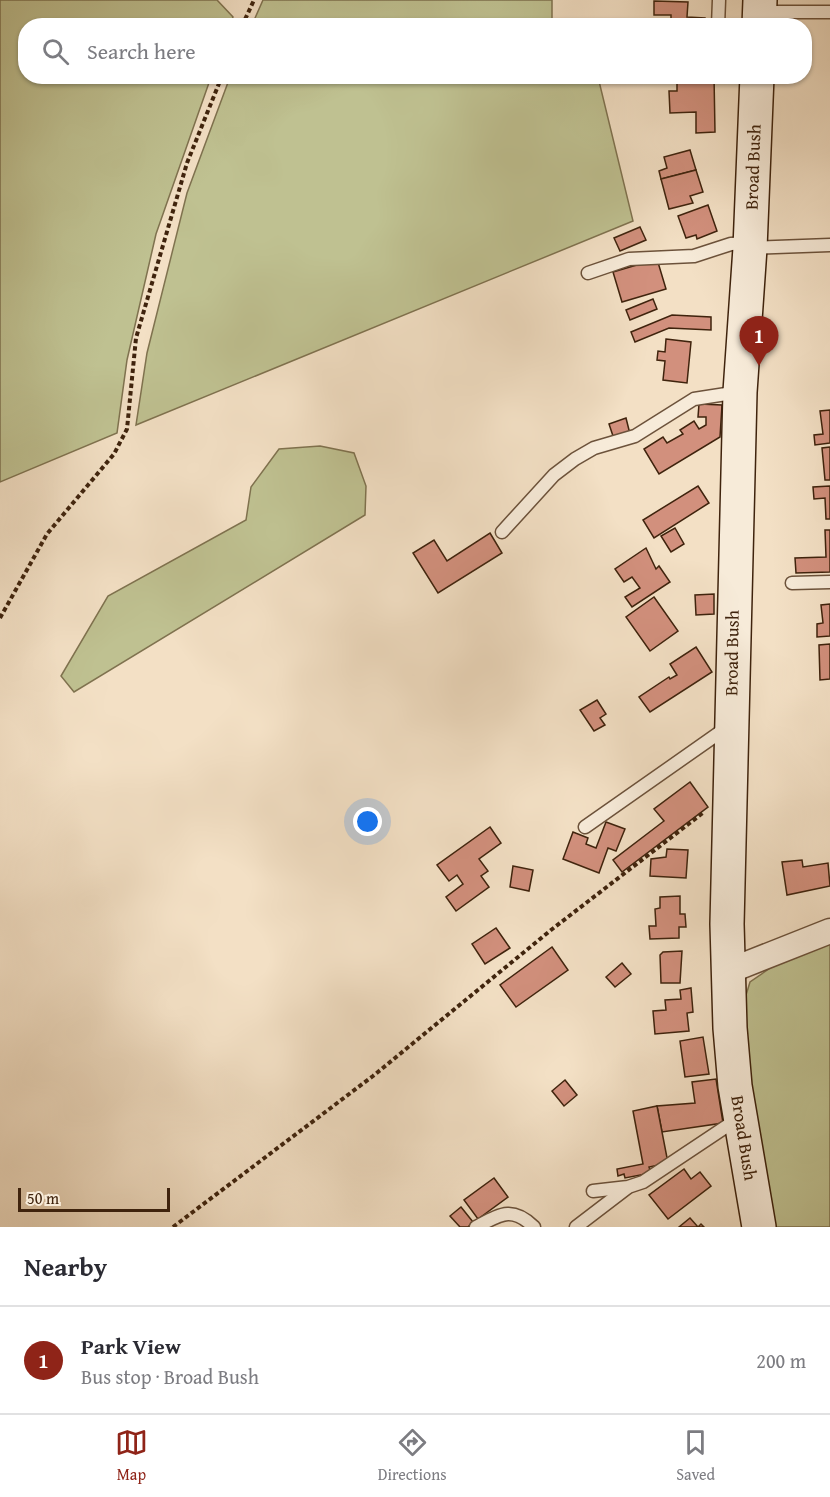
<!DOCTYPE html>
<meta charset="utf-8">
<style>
:root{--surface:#fff;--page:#f2f2f3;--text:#2b2b33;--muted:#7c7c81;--line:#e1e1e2;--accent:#8f2418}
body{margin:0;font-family:"Gentium Book Plus",serif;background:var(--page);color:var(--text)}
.scale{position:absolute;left:18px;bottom:15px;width:152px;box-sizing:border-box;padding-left:6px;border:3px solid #3f230d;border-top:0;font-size:16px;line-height:21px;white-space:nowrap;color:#3f230d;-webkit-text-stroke:4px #f7ebd9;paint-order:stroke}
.you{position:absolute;left:368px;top:822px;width:21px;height:21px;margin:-15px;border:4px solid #fff;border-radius:50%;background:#1a73e8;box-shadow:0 0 0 9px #1a73e833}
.badge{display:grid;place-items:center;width:39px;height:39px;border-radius:50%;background:var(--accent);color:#fff;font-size:20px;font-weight:700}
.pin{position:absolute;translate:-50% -50px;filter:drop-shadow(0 2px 3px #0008)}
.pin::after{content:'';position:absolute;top:32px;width:21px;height:18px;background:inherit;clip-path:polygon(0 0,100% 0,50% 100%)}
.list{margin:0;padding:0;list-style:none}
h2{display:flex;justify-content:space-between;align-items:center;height:78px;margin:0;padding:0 24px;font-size:26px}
h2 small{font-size:20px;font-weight:400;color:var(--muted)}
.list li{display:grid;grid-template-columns:39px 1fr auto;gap:18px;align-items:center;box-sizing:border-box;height:108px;padding:0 24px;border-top:2px solid var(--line)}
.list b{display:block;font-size:22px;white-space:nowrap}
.list p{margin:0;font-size:20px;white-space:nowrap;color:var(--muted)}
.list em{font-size:20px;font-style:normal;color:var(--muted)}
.icon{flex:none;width:33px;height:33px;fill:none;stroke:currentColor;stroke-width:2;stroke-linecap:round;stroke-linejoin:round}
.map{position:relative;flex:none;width:830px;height:1227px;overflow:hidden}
.search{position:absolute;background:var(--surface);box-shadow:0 2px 4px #0004;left:18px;right:18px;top:18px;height:66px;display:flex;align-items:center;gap:15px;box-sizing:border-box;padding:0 21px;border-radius:24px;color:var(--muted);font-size:22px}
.sheet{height:186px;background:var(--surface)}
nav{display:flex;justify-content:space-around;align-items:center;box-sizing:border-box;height:84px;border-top:2px solid var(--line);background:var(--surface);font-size:16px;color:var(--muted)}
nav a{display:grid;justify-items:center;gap:3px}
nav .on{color:var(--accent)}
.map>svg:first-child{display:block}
.green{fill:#bfc191;stroke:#7f724f;stroke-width:1.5}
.building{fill:#d2907d;stroke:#3f230d;stroke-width:1.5}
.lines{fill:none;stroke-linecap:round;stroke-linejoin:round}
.lane-casing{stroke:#6c523b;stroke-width:15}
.street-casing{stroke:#6c523b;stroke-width:27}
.secondary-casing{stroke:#3f230d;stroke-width:36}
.path{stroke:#3f230d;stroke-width:4;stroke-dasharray:4.5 3;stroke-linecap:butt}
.lane{stroke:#f7ebd9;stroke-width:12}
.street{stroke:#f7ebd9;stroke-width:24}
.secondary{stroke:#f7ebd9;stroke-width:33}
.labels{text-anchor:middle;stroke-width:6;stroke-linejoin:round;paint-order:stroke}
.street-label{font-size:18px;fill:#3f230d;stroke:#f7ebd9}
</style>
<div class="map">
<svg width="830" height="1227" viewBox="0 0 830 1227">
<rect width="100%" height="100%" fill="#f3e0c5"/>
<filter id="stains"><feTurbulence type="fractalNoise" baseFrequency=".00333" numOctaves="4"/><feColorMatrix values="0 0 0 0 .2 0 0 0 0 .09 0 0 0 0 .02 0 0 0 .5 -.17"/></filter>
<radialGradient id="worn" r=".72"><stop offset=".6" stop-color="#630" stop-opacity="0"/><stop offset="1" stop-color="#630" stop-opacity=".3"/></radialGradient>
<g class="green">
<polygon points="0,0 217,0 233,17 230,26 26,26 26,76 211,77 156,234 127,360 117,433 0,482"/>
<polygon points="263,0 552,0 552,25 252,25"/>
<polygon points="230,77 598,77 633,221 136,425 147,353 187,193"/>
<polygon points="320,446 354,453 366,486 365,515 74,692 61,676 108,596 246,520 251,487 279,449"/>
<polygon points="830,943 830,1227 765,1227 743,1005 750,982 776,964"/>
</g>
<g class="building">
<polygon points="654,1 688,2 687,17 705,18 705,26 671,26 671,15 654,15"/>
<polygon points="677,76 714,76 715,132 696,133 696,112 670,113 669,91 677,91"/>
<polygon points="690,150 696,170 661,179 659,171 667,168 664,157"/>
<polygon points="696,170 703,192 690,196 693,203 669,209 661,179"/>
<polygon points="708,205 717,231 697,239 696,235 686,238 678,216"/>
<polygon points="640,227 646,240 620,251 614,238"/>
<polygon points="657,259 666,289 622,302 613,272"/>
<polygon points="653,299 657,309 630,320 626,310"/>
<polygon points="672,315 711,317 711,330 669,328 635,342 631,332"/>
<polygon points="666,339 691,342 687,383 663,380 665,361 657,360 658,351 665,352"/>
<polygon points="699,404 722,405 720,437 659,474 644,449 663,437 667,443 683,434 680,430 694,421 699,429 706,425 706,417 698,417"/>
<polygon points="830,410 830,443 815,445 814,435 823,434 820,411"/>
<polygon points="626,418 630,434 614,439 609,424"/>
<polygon points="830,447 830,480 825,480 822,448"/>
<polygon points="698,486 709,503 654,538 643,520"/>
<polygon points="830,486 830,519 826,519 825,498 814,499 813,487"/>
<polygon points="675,528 684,544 671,552 661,536"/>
<polygon points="825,530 830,530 830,572 796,573 795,558 826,557"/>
<polygon points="490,533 502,553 438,593 413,553 434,540 447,561"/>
<polygon points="646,548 656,569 659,566 670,582 632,607 625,597 640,588 632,577 624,582 615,569"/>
<polygon points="714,594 714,614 696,615 695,595"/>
<polygon points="654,597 678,631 650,651 626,617"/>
<polygon points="830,604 830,636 817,637 817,624 823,623 821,605"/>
<polygon points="830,644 830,679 820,680 819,645"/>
<polygon points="696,647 712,672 650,712 639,697 669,677 670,679 677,675 670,664"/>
<polygon points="597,700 606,714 600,718 605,725 594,731 580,710"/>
<polygon points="690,782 708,807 622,872 613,860 664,821 654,809"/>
<polygon points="606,822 625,829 616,851 608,848 599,873 563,859 573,832 588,838 586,844 596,848"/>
<polygon points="490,827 501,843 479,859 488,871 481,876 489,887 456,911 446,897 463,884 457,875 449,881 437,865"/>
<polygon points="667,849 688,850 686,878 650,876 651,859 666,857"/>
<polygon points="802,860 803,867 828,863 830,886 787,895 782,862"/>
<polygon points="513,866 533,870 529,891 510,887"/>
<polygon points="680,896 680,914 685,914 686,927 679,927 679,938 650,939 649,926 656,926 655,909 660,908 660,897"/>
<polygon points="496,928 510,948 485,964 472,944"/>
<polygon points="552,947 568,970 516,1007 500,985"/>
<polygon points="682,951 680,983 661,983 660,955 663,952"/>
<polygon points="622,963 631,974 615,987 606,977"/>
<polygon points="691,988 693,1012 687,1013 689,1031 655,1034 653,1011 666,1010 665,1000 681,999 680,990"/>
<polygon points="703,1037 709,1074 685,1077 680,1041"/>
<polygon points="716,1079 723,1123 662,1132 657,1106 695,1103 692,1082"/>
<polygon points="565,1080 577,1095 564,1106 552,1091"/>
<polygon points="657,1106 668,1163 649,1167 651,1173 625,1178 624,1174 618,1176 617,1169 643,1164 633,1111"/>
<polygon points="684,1169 691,1179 700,1172 711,1186 668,1219 649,1195"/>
<polygon points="494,1178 508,1197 478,1219 464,1200"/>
<polygon points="461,1207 473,1222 468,1227 460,1227 450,1216"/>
<polygon points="690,1218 698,1227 701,1224 704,1227 679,1227"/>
</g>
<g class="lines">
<defs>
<g id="lane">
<polyline points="762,12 830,12"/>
<polyline points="718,26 719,0"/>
<polyline points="751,248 830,245"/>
<polyline points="588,273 629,259 694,256 731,244 749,243"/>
<polyline points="502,532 554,475 575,459 594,448 635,436 694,399 739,392"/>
<polyline points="792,583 830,582"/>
<polyline points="585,827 729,726"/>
<polyline points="593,1191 628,1187 643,1182 739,1118"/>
<path d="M476,1227C501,1214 512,1206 534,1227"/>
<polyline points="576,1227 627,1188"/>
</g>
<polyline id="street" points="729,971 830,931"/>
<g id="secondary">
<polyline points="759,26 760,0"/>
<polyline points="757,76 750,248 740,392 727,924 730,1028 735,1086 759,1227"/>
</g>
</defs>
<use href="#lane" class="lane-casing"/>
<use href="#street" class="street-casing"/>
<use href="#secondary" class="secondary-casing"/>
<g class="path">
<polyline points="242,26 254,0"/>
<polyline points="0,618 47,534 114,454 127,429 136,338 187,163 222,76"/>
<polyline points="173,1227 373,1076 551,930 704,812"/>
</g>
<use href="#lane" class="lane"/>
<use href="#street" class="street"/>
<use href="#secondary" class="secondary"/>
</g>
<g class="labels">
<g class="street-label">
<text transform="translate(753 167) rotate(-88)" y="6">Broad Bush</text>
<text transform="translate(732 653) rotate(-89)" y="6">Broad Bush</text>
<text transform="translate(744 1138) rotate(81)" y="6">Broad Bush</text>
</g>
</g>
<rect width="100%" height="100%" filter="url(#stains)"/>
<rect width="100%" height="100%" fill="url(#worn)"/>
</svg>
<div class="scale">50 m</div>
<div class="you"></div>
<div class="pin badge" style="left:759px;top:366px">1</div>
<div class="search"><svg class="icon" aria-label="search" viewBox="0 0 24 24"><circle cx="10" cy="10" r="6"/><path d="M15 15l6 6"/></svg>Search here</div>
</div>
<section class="sheet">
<h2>Nearby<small></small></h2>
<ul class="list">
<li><span class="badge">1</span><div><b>Park View</b><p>Bus stop · Broad Bush</p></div><em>200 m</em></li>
</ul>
</section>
<nav>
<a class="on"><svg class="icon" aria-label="map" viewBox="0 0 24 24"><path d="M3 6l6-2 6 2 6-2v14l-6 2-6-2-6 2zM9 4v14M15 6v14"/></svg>Map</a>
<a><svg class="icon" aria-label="directions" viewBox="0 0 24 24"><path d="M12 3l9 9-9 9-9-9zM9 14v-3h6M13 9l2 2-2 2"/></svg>Directions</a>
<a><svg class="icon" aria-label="saved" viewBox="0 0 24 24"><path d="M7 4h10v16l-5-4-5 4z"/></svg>Saved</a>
</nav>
